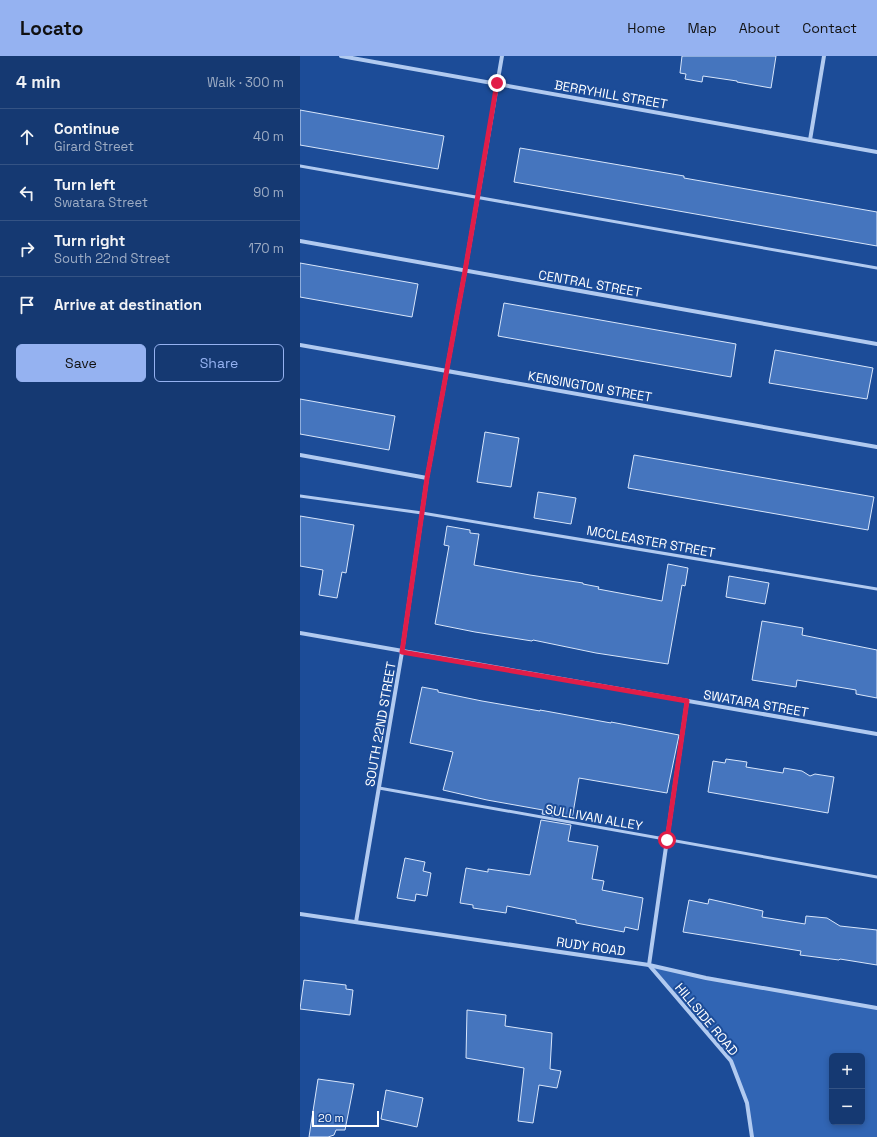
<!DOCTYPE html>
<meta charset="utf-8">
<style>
:root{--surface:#153972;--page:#22447a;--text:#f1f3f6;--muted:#9dacc4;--line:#345384;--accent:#95b2f1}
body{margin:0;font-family:"Space Grotesk",sans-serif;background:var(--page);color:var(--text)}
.controls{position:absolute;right:12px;bottom:12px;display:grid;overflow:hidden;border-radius:6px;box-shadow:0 2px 6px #0003}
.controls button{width:36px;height:36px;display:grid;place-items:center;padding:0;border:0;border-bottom:1px solid var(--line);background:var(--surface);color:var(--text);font:20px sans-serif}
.scale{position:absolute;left:12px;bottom:10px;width:67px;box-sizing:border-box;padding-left:4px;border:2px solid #fff;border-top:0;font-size:11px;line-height:14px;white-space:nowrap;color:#fff;-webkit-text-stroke:3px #1c4c98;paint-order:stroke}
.stop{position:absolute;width:12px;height:12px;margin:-9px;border:3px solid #e11d48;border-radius:50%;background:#fff}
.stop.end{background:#e11d48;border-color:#fff;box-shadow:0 1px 4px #0008}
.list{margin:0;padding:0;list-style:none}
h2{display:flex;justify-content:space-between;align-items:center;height:52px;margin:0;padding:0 16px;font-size:17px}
h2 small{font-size:13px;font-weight:400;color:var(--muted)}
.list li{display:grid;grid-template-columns:26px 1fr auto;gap:12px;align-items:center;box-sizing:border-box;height:56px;padding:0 16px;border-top:1px solid var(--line)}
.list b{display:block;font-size:15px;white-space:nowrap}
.list p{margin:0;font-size:13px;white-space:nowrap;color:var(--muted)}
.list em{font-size:13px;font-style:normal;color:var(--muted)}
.actions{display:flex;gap:8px;padding:12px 16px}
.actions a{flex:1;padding:9px 0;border:1px solid var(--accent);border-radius:6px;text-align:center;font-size:14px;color:var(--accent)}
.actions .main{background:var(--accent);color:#111}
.icon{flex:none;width:22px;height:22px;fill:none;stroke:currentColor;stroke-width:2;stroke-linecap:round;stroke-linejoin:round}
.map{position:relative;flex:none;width:577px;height:1081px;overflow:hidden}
header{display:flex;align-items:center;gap:24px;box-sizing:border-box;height:56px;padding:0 20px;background:var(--accent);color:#111}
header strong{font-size:19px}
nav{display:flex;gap:22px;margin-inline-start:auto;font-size:14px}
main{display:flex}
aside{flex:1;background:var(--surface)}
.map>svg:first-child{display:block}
.green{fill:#3165b4;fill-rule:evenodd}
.building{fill:#4575be;stroke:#d8e6fb}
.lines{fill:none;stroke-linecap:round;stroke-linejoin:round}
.service{stroke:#b1caf0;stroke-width:3}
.minor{stroke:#b1caf0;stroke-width:4}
.route{stroke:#e11d48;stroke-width:5}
.labels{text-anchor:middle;stroke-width:4;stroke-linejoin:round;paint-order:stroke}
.street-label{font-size:13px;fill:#fff;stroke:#1c4c98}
</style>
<header>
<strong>Locato</strong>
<nav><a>Home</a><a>Map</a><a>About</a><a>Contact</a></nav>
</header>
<main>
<aside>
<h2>4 min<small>Walk · 300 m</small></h2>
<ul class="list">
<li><svg class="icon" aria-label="ahead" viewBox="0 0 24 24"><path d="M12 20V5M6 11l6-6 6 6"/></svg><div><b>Continue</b><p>Girard Street</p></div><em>40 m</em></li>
<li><svg class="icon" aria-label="left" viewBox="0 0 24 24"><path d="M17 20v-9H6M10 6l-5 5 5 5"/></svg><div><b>Turn left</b><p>Swatara Street</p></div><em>90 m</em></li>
<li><svg class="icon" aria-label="right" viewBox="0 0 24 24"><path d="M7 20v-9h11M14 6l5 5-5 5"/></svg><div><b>Turn right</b><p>South 22nd Street</p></div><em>170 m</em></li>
<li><svg class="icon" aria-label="arrive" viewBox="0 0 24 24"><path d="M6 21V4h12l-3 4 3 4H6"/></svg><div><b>Arrive at destination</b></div></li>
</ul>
<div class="actions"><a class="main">Save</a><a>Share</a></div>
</aside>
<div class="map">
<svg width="577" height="1081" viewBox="0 0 577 1081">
<rect width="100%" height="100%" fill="#1c4c98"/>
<path class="green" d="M349,909L406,922L577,952V1081H452L447,1047L431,1005ZM532,1000H562V1066H532Z"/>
<g class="building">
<polygon points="382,0 476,0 471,32 437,26 437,25 403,20 402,26 385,23 386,18 380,17"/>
<polygon points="0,54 144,80 138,113 0,89"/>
<polygon points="220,92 384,120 384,122 577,156 577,190 214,126"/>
<polygon points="0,207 118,228 112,261 0,241"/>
<polygon points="204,247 436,288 431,321 198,280"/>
<polygon points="475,294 573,312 567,343 469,327"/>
<polygon points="0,343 95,360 89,394 0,378"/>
<polygon points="185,376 219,382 211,431 177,426"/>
<polygon points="334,399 574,441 568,474 328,432"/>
<polygon points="238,436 276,442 271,468 234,462"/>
<polygon points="0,460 54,469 46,517 42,516 37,542 19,539 23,514 0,510"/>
<polygon points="147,470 170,474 170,477 179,478 174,509 230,519 283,527 283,528 299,531 298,533 362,545 368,508 388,512 385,530 382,529 368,608 296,597 233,584 232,585 175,576 135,568 149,490 144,489"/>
<polygon points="429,520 469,527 465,548 426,541"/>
<polygon points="462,565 503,572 502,579 577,594 577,642 556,638 556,634 497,624 496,631 452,624"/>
<polygon points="122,631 138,634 138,636 182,645 240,655 240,654 311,667 311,666 379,679 367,737 279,722 272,763 242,758 243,754 187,744 143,734 153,696 110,687"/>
<polygon points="426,703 447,706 446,711 483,717 484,712 502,715 510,720 515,718 534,721 528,757 408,736 413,705 425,707"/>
<polygon points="241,764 271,769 268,785 298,790 292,823 304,825 302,834 343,842 338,874 325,871 324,876 276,867 276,864 207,850 206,857 173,852 173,849 160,847 166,812 188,816 188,813 230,819"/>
<polygon points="105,802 125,806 123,815 131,817 127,840 116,838 115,845 97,842"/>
<polygon points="409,843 463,855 462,861 505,868 506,860 527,862 540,870 577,874 577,909 540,903 539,904 500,899 501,895 383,876 389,844 408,848"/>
<polygon points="4,924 46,929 46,933 53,934 50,959 0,953"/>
<polygon points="167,954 206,959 205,970 252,977 250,1013 261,1015 257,1032 239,1029 233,1067 218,1065 224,1012 166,1002"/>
<polygon points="18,1023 54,1028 45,1074 36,1074 34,1079 28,1081 9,1081"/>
<polygon points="86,1034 123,1042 117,1071 81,1063"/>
</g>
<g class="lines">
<g class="service">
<polyline points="0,110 577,212"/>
<polyline points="0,440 122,457 577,533"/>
<polyline points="79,732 577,821"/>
</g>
<g class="minor">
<polyline points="41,0 577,96"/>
<polyline points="510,84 524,0"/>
<polyline points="0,185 577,288"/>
<polyline points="0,289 577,391"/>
<polyline points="0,399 127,422"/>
<polyline points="0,577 577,678"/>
<polyline points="387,645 349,909 431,1005 447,1047 452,1081"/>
<polyline points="0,858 349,909 406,922 577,952"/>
<polyline points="56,866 102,596 127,422 165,215 202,0"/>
</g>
</g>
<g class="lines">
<polyline class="route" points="197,27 165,215 127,422 102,596 387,645 367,784"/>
</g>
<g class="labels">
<g class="street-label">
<text transform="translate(311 38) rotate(10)" y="5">BERRYHILL STREET</text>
<text transform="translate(290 227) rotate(10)" y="5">CENTRAL STREET</text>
<text transform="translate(290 330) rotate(10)" y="5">KENSINGTON STREET</text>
<text transform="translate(351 485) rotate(10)" y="5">MCCLEASTER STREET</text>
<text transform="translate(456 647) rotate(10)" y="5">SWATARA STREET</text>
<text transform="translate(80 668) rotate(-80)" y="5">SOUTH 22ND STREET</text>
<text transform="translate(294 761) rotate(10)" y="5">SULLIVAN ALLEY</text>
<text transform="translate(291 890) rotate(8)" y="5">RUDY ROAD</text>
<text transform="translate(407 963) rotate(50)" y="5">HILLSIDE ROAD</text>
</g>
</g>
</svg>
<div class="controls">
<button>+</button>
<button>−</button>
</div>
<div class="scale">20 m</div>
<div class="stop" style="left:367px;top:784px"></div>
<div class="stop end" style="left:197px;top:27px"></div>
</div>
</main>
